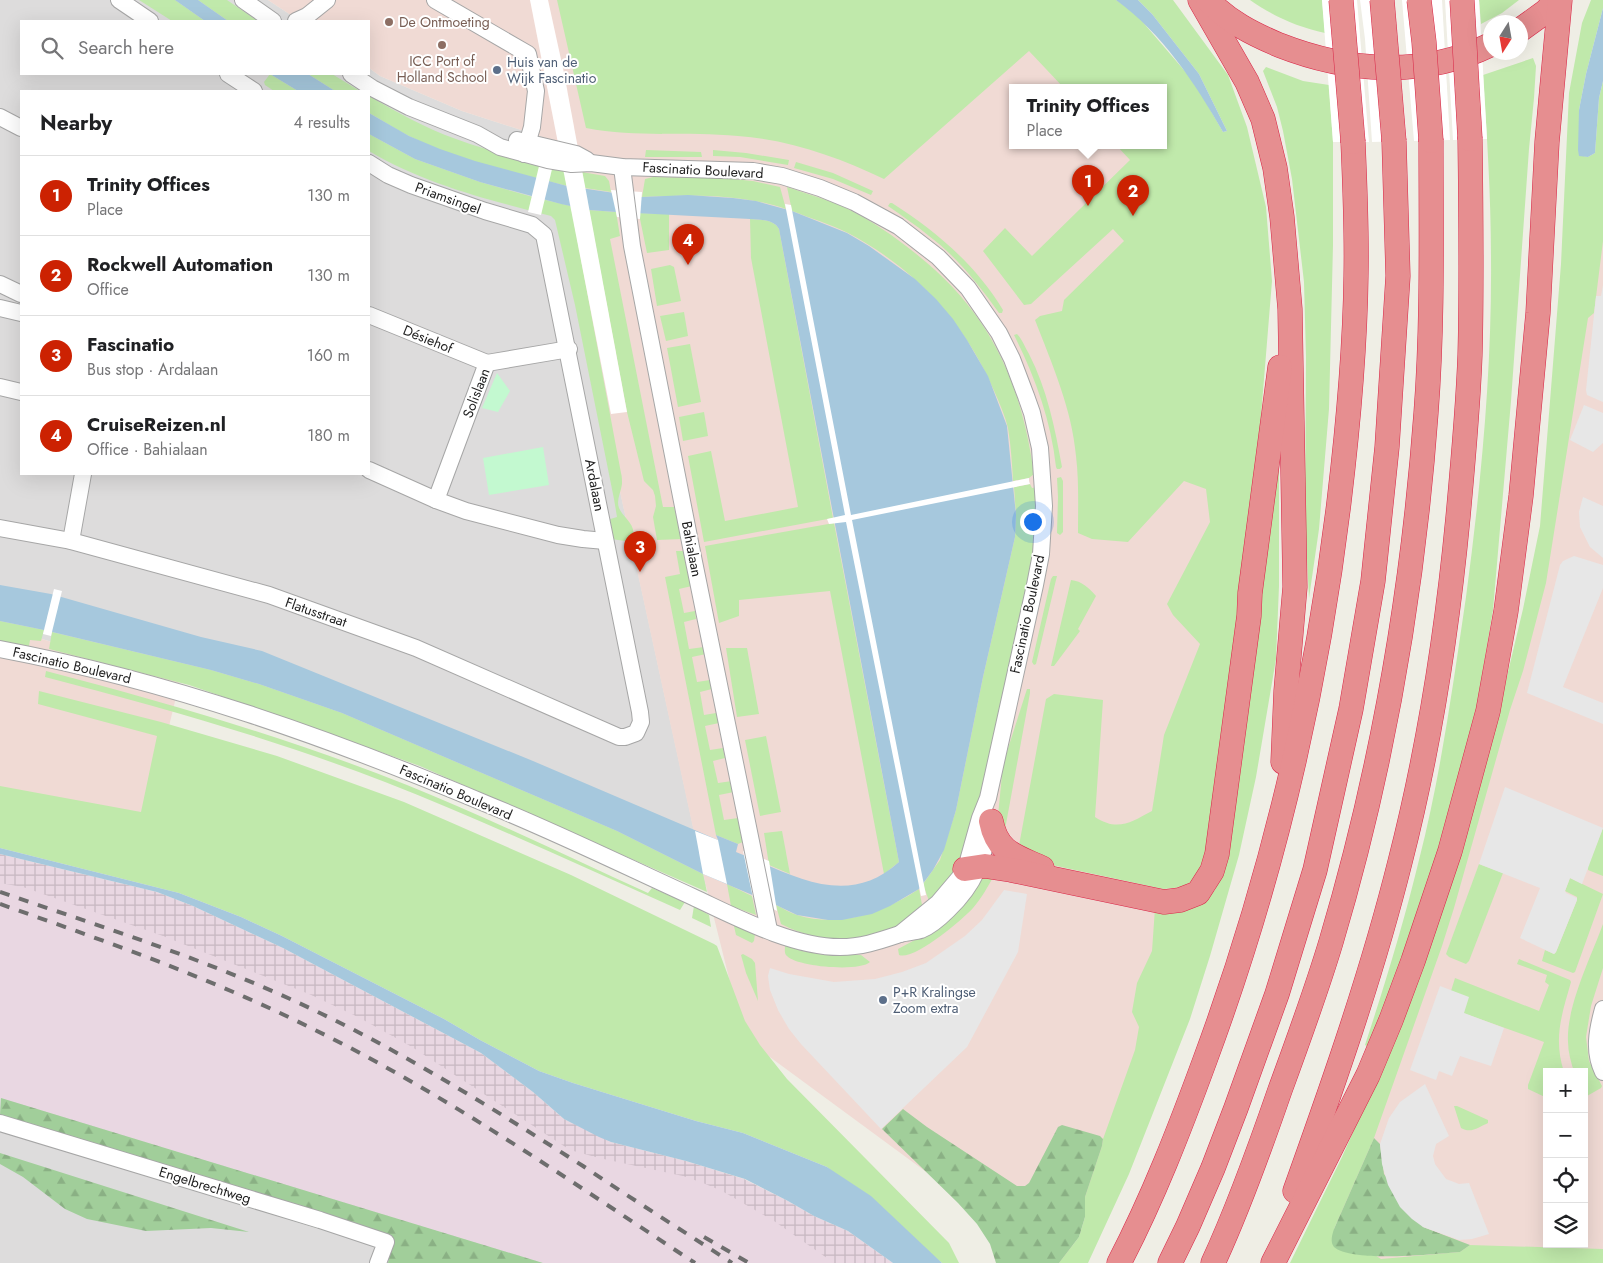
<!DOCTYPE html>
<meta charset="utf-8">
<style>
:root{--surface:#fff;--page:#f6f6f6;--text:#202124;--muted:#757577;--line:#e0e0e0;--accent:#cc2202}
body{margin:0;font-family:Jost,sans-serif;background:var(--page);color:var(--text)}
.controls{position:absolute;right:15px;bottom:15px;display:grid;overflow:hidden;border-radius:0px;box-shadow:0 5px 20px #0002}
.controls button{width:45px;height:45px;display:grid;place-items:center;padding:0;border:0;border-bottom:1px solid var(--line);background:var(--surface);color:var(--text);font:25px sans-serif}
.compass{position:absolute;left:1483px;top:15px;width:45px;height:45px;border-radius:50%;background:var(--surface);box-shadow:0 5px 20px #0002;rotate:191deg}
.you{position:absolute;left:1032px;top:521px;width:18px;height:18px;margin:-12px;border:4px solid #fff;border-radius:50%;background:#1a73e8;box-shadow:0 0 0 8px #1a73e833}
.badge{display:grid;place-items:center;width:32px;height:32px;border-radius:50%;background:var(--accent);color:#fff;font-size:16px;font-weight:700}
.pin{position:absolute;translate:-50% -41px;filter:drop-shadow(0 1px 2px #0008)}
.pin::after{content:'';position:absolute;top:26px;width:18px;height:15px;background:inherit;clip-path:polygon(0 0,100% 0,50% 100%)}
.popup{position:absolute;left:1009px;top:84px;width:158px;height:65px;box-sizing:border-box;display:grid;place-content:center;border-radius:0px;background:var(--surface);filter:drop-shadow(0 1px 4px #0005);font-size:16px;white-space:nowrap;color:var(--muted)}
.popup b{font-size:19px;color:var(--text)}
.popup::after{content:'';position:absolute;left:50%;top:100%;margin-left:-10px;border:10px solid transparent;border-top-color:var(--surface)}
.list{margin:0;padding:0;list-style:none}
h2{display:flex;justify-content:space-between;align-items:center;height:65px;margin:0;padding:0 20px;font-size:21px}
h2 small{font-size:16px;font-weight:400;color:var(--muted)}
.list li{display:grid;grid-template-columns:32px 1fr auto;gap:15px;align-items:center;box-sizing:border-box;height:80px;padding:0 20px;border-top:1px solid var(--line)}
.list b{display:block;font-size:19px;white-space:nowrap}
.list p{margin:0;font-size:16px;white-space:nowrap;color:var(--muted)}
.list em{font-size:16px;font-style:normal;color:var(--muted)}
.icon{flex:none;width:28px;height:28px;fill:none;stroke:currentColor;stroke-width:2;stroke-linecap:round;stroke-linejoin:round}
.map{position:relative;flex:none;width:1603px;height:1263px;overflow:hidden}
.search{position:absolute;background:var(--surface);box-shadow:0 5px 20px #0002;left:20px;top:20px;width:350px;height:55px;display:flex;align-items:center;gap:12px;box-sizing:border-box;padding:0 18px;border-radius:0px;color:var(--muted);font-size:19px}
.panel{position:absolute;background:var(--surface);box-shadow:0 5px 20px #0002;left:20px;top:90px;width:350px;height:385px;border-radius:0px}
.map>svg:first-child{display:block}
.residential{fill:#dddcdc;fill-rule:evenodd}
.commercial{fill:#f0dad4;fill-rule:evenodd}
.industrial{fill:url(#industrial-grid)}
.railway{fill:#e9d7e2}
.grass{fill:#c0e9ab}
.forest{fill:url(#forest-firs)}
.park{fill:#c3f9d0}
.parking{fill:#e7e7e7}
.water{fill:#a6c8dd}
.pier{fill:#fff}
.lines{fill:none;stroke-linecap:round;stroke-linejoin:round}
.minor-casing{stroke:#a6a6a6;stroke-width:18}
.highway-casing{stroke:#d92647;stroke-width:25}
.minor{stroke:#fff;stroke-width:16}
.highway{stroke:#e68e90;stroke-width:24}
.rail{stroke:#6d6d6d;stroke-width:4;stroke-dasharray:10 10;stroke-linecap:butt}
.highway-bridge-casing{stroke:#d92647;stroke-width:25;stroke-linecap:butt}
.highway-bridge{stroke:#e68e90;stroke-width:24}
.education-dot{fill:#8d6e63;stroke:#fff;stroke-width:2}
.service-dot{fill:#5c6f8a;stroke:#fff;stroke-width:2}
.labels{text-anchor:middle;stroke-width:4;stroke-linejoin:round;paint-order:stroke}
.education-label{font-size:14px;fill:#785e54;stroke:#fff;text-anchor:start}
.service-label{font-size:14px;fill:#4e5e75;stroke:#fff;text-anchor:start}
.street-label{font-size:14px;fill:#1f1f1f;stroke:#fff}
</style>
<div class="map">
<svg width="1603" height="1263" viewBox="0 0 1603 1263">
<defs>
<pattern id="industrial-grid" width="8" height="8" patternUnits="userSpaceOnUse" patternTransform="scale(1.25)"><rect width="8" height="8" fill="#e9d7e2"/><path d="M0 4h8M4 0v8" fill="none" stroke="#c7b8c1"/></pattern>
<pattern id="forest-firs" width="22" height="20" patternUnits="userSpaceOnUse" patternTransform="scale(1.25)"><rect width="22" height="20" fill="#a1ce9a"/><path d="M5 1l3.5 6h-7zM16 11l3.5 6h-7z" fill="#8ab084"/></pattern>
</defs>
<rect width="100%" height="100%" fill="#efeee5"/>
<g class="residential">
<path d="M0,0H268L300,21H21V74H369V68L380,76L462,111L543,137L706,886L288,711L25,634L0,630ZM21,91H369V474H21Z"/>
<polygon points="0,1098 1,1098 543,1263 0,1263"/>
</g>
<g class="commercial">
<path d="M268,0H1132L1235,199L1264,439L1181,948L1066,1263H1050L744,1038L703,874L543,137L462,111L380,76L369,68V21H300ZM1013,87H1163V145H1013Z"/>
<path d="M1603,218V1263H1323L1438,931L1546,555ZM1547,1072H1584V1244H1547Z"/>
<polygon points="0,630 25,634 180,680 147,819 0,791"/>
</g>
<polygon class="industrial" points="0,854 157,892 193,906 283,948 481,1053 533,1092 564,1119 611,1142 686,1161 744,1179 788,1201 814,1216 848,1231 893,1263 543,1263 0,1098"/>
<polygon class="railway" points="0,883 23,887 163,936 309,994 358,1017 412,1047 570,1150 599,1158 683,1176 703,1183 722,1191 774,1221 834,1263 543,1263 0,1098"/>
<g class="grass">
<polygon points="139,0 175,0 205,21 172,21"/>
<polygon points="198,0 227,0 258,21 228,21"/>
<path d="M557,0H1116L1135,13L1195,83L1223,132L1227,131L1199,74L1152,14L1138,0H1173L1228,75L1247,127L1266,207L1272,281L1257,465L1206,858L1192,881L1183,887L1163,889L1052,865L1018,851L1046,699L1054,694L1103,700L1095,817C1118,832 1131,822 1152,811L1164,735L1200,644L1173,615L1167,604L1210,522L1206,489L1184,481L1128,542L1092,539L1078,533C1078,507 1079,481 1076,456C1072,409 1052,364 1035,320L1040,316L1062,311L1064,300L1124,241L1113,229L1031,304L1024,305L983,251L1005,228L1032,256L1130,160L1116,145H1163V87H1063L1029,51L884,179C838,157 790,140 738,136C687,131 637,138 586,128Z"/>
<path d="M1250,0H1322L1325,33C1297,27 1273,16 1250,0Z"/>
<polygon points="1479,0 1519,0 1502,13 1481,24"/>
<polygon points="1591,0 1603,0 1603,8 1586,74 1579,110 1579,155 1588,157 1595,153 1599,98 1603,81 1603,241 1594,313 1588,318 1546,583 1523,671 1510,710 1454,908 1442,946 1374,1138 1334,1229 1381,1259 1460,1252 1470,1245 1603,1249 1603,1263 1290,1263 1342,1157 1373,1087 1497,718 1523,609 1540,526 1561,264 1569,93 1582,23"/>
<path d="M1533,58L1536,66L1534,98L1529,149L1511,401L1493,610L1474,724L1452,817L1370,1048L1365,1045C1385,984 1404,922 1419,860C1441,774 1453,685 1466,597C1481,485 1492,371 1491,258C1491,197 1487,136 1483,75Z"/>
<polygon points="1266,67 1303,81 1329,85 1333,142 1333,245 1329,409 1319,529 1309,598 1305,519 1306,357 1304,282 1292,179 1283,131 1277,107 1263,71"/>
<polygon points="270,74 298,91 274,91 265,85 264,82"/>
<polygon points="308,74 332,74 360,91 335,91"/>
<path d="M369,96C397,112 425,128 456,139C491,152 528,160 564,169L567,186C514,172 458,161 409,136C395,129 382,120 369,113Z"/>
<path d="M369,134L415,159L480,182L533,197L571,206L621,473C622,476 622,481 622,484C621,492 616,500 619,508C623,518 638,525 632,539L625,541L611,539L607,520L617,517L614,499L575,305L555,220L551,216C489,200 424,184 369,151Z"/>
<polygon points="646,150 701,152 702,157 645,157"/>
<polygon points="713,150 746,153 789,160 788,165 740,157 713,156"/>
<polygon points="796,162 833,173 873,191 871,195 833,179 794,168"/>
<polygon points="582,172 605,176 609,181 611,192 585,188"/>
<path d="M653,177L722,178L753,181L780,187L786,209C740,193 690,195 642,197L645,179Z"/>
<path d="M787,187C808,194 829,200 848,209C872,221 894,236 915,253C990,312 1021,381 1034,474L1029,478L1013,481C1012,464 1011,446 1008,428C1005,416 1000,404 995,393C966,324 915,268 848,233C830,224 810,218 792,211Z"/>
<path d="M890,203H892C936,231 976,265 1003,310L1002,313H999C979,285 957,257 929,236C916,225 902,216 888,206Z"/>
<polygon points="589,210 616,212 620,236 610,239 663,507 674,507 682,539 657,540 653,517 656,506 655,496 653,490 644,481 627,412"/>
<polygon points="640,213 669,214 669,250 647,253 640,219"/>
<path d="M750,219C760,220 774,219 779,229L833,518L704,542L688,456L711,451L725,521L798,507L751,258Z"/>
<polygon points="670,265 674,267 681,301 657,306 651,269"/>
<polygon points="684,312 688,336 666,341 660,316"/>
<path d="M1017,334C1022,339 1025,347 1029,354C1047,389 1055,428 1062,467L1060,469H1057L1056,467C1051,420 1035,377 1014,335Z"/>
<polygon points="690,344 701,402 678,407 667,348"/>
<polygon points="704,412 708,436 683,441 679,417"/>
<polygon points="1279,431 1279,586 1276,659 1256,777 1239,855 1210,956 1190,1019 1129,1174 1088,1263 1059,1263 1079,1237 1085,1217 1085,1197 1102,1146 1103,1139 1135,1050 1139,1027 1132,1012 1137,983 1152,951 1155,908 1209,896 1215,890 1220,874"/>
<polygon points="1061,477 1063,481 1063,532 1060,535 1057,533 1058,497 1057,478"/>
<polygon points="1030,484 1032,488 1037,487 1036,530 1030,575 972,837 964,861 930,904 923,884 940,860 956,810 983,677 1015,537 1016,515 1014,487"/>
<polygon points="834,523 899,862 884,874 830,591 739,600 739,616 719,623 705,546"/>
<polygon points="676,551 685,551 692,586 679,589 684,613 695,611 696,619 684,622 689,649 704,647 706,654 692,657 697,682 710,680 712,689 700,692 704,715 716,713 719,723 705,726 710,750 723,748 725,758 713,761 718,783 732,781 734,792 719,795 724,820 738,818 743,842 738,844 716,835 665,577 680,574"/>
<polygon points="1053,576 1057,576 1056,580 1036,664 1034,665 1032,662 1051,579"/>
<path d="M1071,580C1082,581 1089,588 1096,596L1078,629L1080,631L1054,666H1051Z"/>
<polygon points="0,621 44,630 41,641 30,640 29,646 0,641"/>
<polygon points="52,632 211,670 259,684 342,713 617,831 703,874 707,892 420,766 282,717 189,685 49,649"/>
<polygon points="726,648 747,648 759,714 737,717"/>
<path d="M46,671C168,703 289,738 407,785C489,818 568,857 648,893L652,888L685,902L680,910C582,867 485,821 385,782C274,739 160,707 45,677Z"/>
<polygon points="1027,689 1030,689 1030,693 1004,835 998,816 1003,764"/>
<polygon points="39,691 161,722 277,756 404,802 571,875 714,944 717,946 745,1021 760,1045 787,1079 949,1243 959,1263 942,1263 827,1167 743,1133 696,1121 573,1083 539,1071 480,1040 444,1019 282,936 241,917 179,893 0,848 0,786 141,812 157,736 38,704"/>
<polygon points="766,736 781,812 760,816 745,740"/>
<polygon points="1603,828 1603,876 1588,870 1588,866"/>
<polygon points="782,831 790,874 769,865 764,833"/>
<polygon points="1479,864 1503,873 1469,961 1466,964 1449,957 1446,954"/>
<path d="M983,874L994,875C988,887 982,897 973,908C962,920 914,961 899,955L898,949L926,934Z"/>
<polygon points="1570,878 1603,894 1575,972 1573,973 1542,961 1545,950 1554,954 1556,952 1577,900 1577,897 1565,891"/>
<polygon points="727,884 752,896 756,915 731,906"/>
<path d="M919,889L923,910C913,916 904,924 893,928C856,944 816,942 781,924L776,905C783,908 790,913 797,915C840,928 883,913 919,889Z"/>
<polygon points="694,906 709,915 711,927 692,918"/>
<polygon points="733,922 755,934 754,941 752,943 736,935"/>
<path d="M1603,924V968L1591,1006L1586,1037L1589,1061L1602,1086L1601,1088L1587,1096L1584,1095V1072H1574C1571,1062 1568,1052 1568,1042C1566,1007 1591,957 1603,924Z"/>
<path d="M785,945L802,951L825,955H861L870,962C860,972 797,967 787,956C784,954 785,949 785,945Z"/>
<polygon points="743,954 752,959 755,963 758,1001 746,973 741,955"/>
<path d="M1519,959L1570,980L1571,982C1562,1014 1553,1038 1564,1072H1547V1098L1528,1089V1085L1544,1042L1463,1013L1451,991L1455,978L1539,1011L1549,985L1545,982L1547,975L1517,964Z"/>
<path d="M1454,1106H1457L1488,1120V1123C1479,1127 1471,1134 1461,1128Z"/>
</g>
<g class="forest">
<polygon points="1,1098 543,1263 388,1263 390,1252 337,1234 5,1133 0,1115"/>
<polygon points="903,1109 927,1127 1017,1186 1025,1186 1029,1183 1058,1127 1062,1125 1100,1136 1103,1139 1102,1146 1085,1197 1085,1217 1079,1237 1059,1263 996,1263 990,1244 977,1224 958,1203 882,1129"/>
<path d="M1374,1138L1380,1144L1384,1174L1423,1227L1470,1245L1460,1252C1434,1254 1352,1263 1334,1247C1330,1242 1332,1235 1334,1229Z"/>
<polygon points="0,1153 249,1232 211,1228 146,1231 87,1219 65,1209 23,1177 0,1164"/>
</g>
<g class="park">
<polygon points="497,373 510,391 498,412 482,408"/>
<polygon points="543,447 549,485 489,495 483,458"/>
</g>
<g class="parking">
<polygon points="1603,285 1603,402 1587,395 1586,390 1596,296 1601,296"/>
<polygon points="1584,405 1603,413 1603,443 1593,452 1570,440"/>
<polygon points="1583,497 1603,506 1603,558 1590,547 1580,527 1579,512"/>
<polygon points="1574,556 1603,565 1603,588 1563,687 1603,703 1603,724 1527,693 1560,565 1563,561"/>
<polygon points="1505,787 1603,828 1582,884 1570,878 1565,891 1566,893 1577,898 1577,900 1556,952 1554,954 1520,938 1540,888 1479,864"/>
<polygon points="1004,890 1027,894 1018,952 967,1047 881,1129 801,1044 789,1029 778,1010 770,990 768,976 770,968 789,974 834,982 875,979 902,972 926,963 965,936 982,920"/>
<polygon points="1440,986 1469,997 1464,1013 1504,1028 1491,1066 1460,1056 1452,1076 1439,1071 1436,1080 1410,1070"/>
<polygon points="1425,1084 1449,1136 1436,1144 1433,1156 1435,1164 1446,1179 1459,1184 1469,1183 1489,1234 1472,1239 1459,1240 1423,1227 1412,1219 1400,1207 1388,1185 1382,1164 1380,1144 1389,1118 1400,1102"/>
</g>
<g class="water">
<polygon points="175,0 198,0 228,21 205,21"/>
<path d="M1116,0H1138L1152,14L1199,74L1227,131L1223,132C1195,83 1162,33 1116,0Z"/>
<polygon points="1603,8 1603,81 1599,98 1595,153 1588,157 1579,156 1578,150 1579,110 1586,74"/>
<polygon points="270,74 308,74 335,91 298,91"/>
<path d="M369,113L409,136L440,149L475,161L567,186L642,197L688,195L733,198L756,201L792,211L847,233L869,246L915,279L936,299L953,319L967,340L988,376L1007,426L1016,515L1015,537L983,677L956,810L944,850L933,870L919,889L890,906L872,914L842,920H828L797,915L776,905L703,874L617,831L342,713L259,684L211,670L44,630L0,621V585L51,594L201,637L262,651L533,761L718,840L716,835L738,844L736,852C792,874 846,910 899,862L779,229C774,219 760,220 750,219L616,212L589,210L561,204L480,182L415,159L369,134Z"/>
<polygon points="0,848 179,893 241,917 282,936 444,1019 480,1040 539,1071 573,1083 696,1121 743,1133 827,1167 871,1196 942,1263 893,1263 848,1231 814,1216 788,1201 745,1179 686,1161 611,1142 599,1137 564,1119 533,1092 481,1053 283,948 193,906 157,892 0,854"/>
</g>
<g class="pier">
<polygon points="530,0 548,0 564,73 627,412 611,414"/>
<polygon points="1322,0 1357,0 1369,142 1333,142"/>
<polygon points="1360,0 1393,0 1407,141 1372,142 1365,39"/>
<polygon points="1402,0 1442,0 1450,140 1414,141"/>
<polygon points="1445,0 1479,0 1487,139 1453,140"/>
<polygon points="540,162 553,165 541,215 528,212"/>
<polygon points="611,190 642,192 640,219 617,217"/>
<polygon points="785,204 791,205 851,515 1029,478 1029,481 1030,484 852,520 926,895 921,896 846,522 829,524 827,519 845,515"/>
<polygon points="54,589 62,591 51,636 43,634"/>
<polygon points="695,831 718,840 727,884 703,874"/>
<polygon points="743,851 769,861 777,911 753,898"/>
</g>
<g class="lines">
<defs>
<g id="minor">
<polyline points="119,0 150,21"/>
<polyline points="243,0 273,21"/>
<polyline points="435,0 528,54 536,91 532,127 524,154"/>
<polyline points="296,21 307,16 327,0"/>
<polyline points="228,74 254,91"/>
<polyline points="351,74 372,88 409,107 477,134 500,147 548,160 572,164 591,163 622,167 753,171 782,176 820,188 854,202 898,226 938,257 968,288 999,333 1012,359 1026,396 1032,413 1040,448 1044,506 1041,554 1035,585 988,798 980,818 968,861 960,877 938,903 900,934"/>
<polyline points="0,117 21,128"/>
<polyline points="517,140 576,154 587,160"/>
<polyline points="622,167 632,246 691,547 769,930"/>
<polyline points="0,284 21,294"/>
<polyline points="0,308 21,313"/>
<polyline points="369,315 487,363"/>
<polyline points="0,387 21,392"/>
<polyline points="369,470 436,500 466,511 558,535 583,539 605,541"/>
<polyline points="436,500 487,363 569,349"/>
<polyline points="0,528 71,541 269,595 416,648 619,737 625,737 636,733 641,722 640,712 544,235 532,225 485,211 411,185 388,175 369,163"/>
<polyline points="71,541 83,474"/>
<path d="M0,649C170,681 330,738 489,805C558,833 625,866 693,897C736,917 792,947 840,947C862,947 879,941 900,934C907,932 915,932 921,930C931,926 941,917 948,910C978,881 982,860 991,821"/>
<path d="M1603,1009C1597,1031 1593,1051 1603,1072"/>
<polyline points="0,1123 320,1220 386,1242 378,1263"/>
</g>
<g id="highway">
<polyline points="1200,0 1247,82 1263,119 1275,168 1282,217 1290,309 1295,587 1286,691 1283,762"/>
<path d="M1208,0C1227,21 1253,34 1279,45C1348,72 1422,78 1490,45"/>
<polyline points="1520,30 1545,12 1557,0"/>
<path d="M991,821C997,853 1016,856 1042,868"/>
<polyline points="965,869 985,866 1011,870 1164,902 1180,900 1198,893 1212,871 1217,854 1249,616 1250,593 1280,367"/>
<path d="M1295,1191C1334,1082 1372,974 1400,862C1429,749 1447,633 1458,517C1463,463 1468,409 1470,355C1472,283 1471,211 1470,139"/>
<path d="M1119,1263C1153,1198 1180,1128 1205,1060C1272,879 1316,693 1339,502C1348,427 1355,351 1356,276C1357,231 1355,187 1353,142"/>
<polyline points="1170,1263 1188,1226 1213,1168 1236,1108 1277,994 1315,870 1351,709 1373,581 1387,447 1398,276 1394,141"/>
<path d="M1213,1263C1239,1207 1260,1148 1280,1090C1298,1041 1316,992 1331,942C1382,771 1413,591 1426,413C1433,323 1431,231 1431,141"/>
<polyline points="1273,1263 1368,1075 1391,1020 1413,961 1450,851 1488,711 1506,611 1521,496 1538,313 1547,142 1560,0"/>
</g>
</defs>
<use href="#minor" class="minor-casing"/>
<use href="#highway" class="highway-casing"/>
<use href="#minor" class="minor"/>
<use href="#highway" class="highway"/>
<g class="rail">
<path d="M0,892C108,929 218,963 322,1014C413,1058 498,1112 583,1166C632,1199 683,1231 732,1263"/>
<path d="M0,904C105,941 211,978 311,1028C446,1094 570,1181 695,1263"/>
<polyline points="704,1237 749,1263"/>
</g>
<defs>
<g id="highway-bridge">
<polyline points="1341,0 1353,142"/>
<polyline points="1382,0 1394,141"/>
<polyline points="1419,0 1424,42 1431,141"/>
<polyline points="1462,0 1470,139"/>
</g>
</defs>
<use href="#highway-bridge" class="highway-bridge-casing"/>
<use href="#highway-bridge" class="highway-bridge"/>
</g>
<g class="education-dot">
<circle cx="389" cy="22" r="5"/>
<circle cx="442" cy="45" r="5"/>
</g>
<g class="service-dot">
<circle cx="497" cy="70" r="5"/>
<circle cx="883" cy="1000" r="5"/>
</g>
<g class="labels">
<g class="education-label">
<text x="399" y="27">De Ontmoeting</text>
<text x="442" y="66" text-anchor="middle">ICC Port of<tspan x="442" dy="16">Holland School</tspan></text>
</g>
<g class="service-label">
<text x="507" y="67">Huis van de<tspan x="507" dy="16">Wijk Fascinatio</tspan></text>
<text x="893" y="997">P+R Kralingse<tspan x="893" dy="16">Zoom extra</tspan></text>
</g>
<g class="street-label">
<text transform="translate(703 170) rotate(3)" y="5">Fascinatio Boulevard</text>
<text transform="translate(448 198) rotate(20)" y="5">Priamsingel</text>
<text transform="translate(428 339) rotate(22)" y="5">Désiehof</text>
<text transform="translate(476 393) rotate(-69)" y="5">Solislaan</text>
<text transform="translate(595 485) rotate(79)" y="5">Ardalaan</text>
<text transform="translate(692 549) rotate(79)" y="5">Bahialaan</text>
<text transform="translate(316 612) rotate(19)" y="5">Flatusstraat</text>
<text transform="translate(1027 614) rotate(-78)" y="5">Fascinatio Boulevard</text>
<text transform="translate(72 665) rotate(13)" y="5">Fascinatio Boulevard</text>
<text transform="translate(456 792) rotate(23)" y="5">Fascinatio Boulevard</text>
<text transform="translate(205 1185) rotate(17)" y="5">Engelbrechtweg</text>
</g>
</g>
</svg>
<div class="controls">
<button>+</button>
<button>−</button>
<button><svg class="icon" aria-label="locate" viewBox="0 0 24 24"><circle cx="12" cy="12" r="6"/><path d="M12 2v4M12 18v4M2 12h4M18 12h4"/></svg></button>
<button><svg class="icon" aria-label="layers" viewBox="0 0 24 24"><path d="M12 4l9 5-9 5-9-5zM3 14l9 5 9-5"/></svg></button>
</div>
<svg class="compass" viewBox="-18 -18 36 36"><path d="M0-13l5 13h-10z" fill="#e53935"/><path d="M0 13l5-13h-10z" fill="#757577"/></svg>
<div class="you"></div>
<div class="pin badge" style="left:1088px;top:206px">1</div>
<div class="popup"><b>Trinity Offices</b>Place</div>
<div class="pin badge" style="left:1133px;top:216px">2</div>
<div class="pin badge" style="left:640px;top:572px">3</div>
<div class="pin badge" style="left:688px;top:265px">4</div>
<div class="search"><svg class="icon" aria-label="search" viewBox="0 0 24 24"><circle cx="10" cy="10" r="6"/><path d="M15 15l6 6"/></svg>Search here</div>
<section class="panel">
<h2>Nearby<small>4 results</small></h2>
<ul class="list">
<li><span class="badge">1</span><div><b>Trinity Offices</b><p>Place</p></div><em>130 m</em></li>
<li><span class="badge">2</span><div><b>Rockwell Automation</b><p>Office</p></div><em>130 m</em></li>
<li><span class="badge">3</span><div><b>Fascinatio</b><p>Bus stop · Ardalaan</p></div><em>160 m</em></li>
<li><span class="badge">4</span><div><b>CruiseReizen.nl</b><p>Office · Bahialaan</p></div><em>180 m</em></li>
</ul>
</section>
</div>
